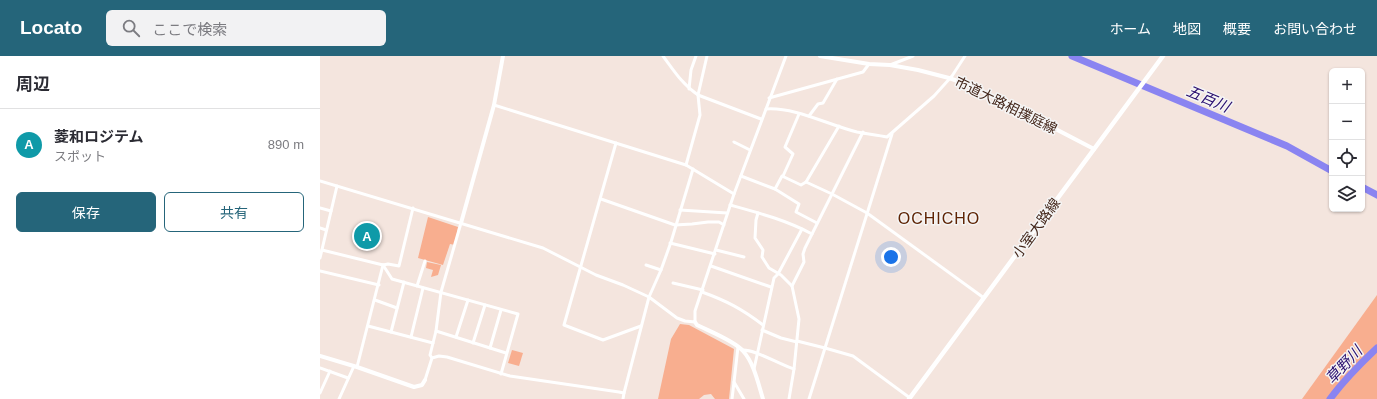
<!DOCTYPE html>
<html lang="ja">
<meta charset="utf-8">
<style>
:root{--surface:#fff;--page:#f2f2f3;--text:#2b2b33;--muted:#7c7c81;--line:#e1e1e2;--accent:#25657a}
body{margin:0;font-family:Arial,"Noto Sans JP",sans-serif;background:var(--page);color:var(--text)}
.controls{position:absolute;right:12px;top:12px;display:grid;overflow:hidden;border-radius:6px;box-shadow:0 1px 3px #0004}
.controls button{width:36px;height:36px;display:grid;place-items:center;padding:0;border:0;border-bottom:1px solid var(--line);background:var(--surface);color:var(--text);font:20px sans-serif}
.you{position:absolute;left:571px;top:201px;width:14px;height:14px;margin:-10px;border:3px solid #fff;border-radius:50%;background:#1a73e8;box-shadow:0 0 0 6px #1a73e833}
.badge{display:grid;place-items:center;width:26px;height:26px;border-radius:50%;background:var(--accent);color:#fff;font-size:13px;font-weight:700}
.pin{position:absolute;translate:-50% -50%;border:2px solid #fff;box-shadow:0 1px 4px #0006}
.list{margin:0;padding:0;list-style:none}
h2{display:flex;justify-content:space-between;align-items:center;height:52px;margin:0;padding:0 16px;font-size:17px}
h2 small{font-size:13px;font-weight:400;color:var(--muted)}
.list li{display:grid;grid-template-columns:26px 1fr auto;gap:12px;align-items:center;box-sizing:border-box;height:72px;padding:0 16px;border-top:1px solid var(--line)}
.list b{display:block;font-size:15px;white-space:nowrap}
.list p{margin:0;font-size:13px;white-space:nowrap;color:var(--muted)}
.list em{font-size:13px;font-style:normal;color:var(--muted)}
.actions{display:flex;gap:8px;padding:12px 16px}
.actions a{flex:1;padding:9px 0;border:1px solid var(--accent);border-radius:6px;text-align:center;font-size:14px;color:var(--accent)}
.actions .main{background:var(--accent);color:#fff}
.icon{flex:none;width:22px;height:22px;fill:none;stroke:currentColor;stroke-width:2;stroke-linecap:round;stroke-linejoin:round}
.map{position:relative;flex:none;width:1057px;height:343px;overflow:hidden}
header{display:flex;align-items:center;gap:24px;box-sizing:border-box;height:56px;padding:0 20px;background:var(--accent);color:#fff}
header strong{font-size:19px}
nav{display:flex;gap:22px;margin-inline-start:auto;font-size:14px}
.search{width:280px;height:36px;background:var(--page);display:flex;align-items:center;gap:10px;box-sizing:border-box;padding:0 14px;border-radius:6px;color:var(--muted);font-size:15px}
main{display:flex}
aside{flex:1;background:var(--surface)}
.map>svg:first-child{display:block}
.green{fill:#f8ae8f}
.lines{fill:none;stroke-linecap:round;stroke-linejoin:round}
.river{stroke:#8a84f1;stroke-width:7}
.minor{stroke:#fff;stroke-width:3}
.tertiary{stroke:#fff;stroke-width:4}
.secondary{stroke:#fff;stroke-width:4.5}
.labels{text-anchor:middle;stroke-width:3;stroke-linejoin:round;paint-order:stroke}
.street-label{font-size:14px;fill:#43261a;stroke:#f5f5f5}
.water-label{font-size:15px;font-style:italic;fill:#270c6e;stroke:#f5f5f5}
.quarter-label{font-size:16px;letter-spacing:1px;fill:#5f2405;stroke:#f5f5f5}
</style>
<header>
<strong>Locato</strong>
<div class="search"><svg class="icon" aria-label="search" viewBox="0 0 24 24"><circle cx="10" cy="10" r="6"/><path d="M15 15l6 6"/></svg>ここで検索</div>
<nav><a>ホーム</a><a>地図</a><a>概要</a><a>お問い合わせ</a></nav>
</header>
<main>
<aside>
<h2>周辺<small></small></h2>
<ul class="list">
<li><span class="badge" style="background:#0f9aa8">A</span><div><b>菱和ロジテム</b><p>スポット</p></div><em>890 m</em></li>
</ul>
<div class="actions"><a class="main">保存</a><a>共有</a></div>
</aside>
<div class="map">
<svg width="1057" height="343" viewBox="0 0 1057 343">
<rect width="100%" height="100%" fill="#f4e5de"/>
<g class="green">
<polygon points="108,161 138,171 135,189 130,188 123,209 98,202"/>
<polygon points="107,206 121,209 118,219 111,221 113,214 106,212"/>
<polygon points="1057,239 1057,343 982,343"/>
<polygon points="360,268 369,269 414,293 409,343 395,343 391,338 384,339 379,343 338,343 351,283"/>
<polygon points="192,294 203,297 199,310 188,307"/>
</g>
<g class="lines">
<g class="river">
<polyline points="752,0 967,90 1012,115"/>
<polyline points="1042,131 1057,139"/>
<path d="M1010,343C1024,324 1040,308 1057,292"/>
</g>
<g class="minor">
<path d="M343,0C354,15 363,29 378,39L441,63"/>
<polyline points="570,9 593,0"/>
<polyline points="369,33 371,14 376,0"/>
<polyline points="449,42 543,16 549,8"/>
<polyline points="174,49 366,109 414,138"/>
<path d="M446,53C476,51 508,69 537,76C547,78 557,79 567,81L614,40L632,20L645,0"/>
<polyline points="489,60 498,48 503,47 517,23"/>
<polyline points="414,86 430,94"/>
<polyline points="296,87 244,269 283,284 321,270"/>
<polyline points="366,109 380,59 378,39 387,0"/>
<polyline points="421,120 455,133 462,120 481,129 486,126 519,70"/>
<polyline points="463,120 473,98 465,91 479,58"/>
<polyline points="0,125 223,192 276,219 303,229 329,241 357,262 365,265 375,266 375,255 414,138 466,0"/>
<polyline points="486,126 512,138 547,157 664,242"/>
<polyline points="455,133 479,148 476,156 497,167"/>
<polyline points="281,143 355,169 372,168 388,166 399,166 404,169"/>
<path d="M410,149C439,157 466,164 492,178"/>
<polyline points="0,152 11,155"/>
<polyline points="360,154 407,157"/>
<polyline points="438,157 436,164 435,182 443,194 442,201 449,212 461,219 472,230 479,263 474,313 469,343"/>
<polyline points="0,172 6,174"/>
<polyline points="350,187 395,198"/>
<polyline points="2,194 63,209 68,208 79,210 93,152"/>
<polyline points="396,194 424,201"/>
<polyline points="0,202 17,130"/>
<polyline points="63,209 72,223 198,258 181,318"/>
<polyline points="326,209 341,214"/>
<polyline points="391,210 451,231"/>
<polyline points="0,215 59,229"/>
<polyline points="353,227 383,234"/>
<polyline points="97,230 105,205"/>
<polyline points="472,230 484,206 483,198 485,192 543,76"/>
<path d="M382,236C407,245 422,253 443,269"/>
<polyline points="55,244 77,252"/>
<polyline points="48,270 113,287"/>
<polyline points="442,274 461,282 477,286"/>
<polyline points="116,275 186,297"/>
<polyline points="71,276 84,226"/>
<polyline points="91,281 103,232"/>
<polyline points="136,281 148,244"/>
<polyline points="477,285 505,292 572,78"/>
<polyline points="153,287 165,249"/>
<polyline points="418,291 414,326 424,343"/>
<polyline points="170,292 181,254"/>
<path d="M422,294C435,293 460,309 474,313"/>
<polyline points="112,302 110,299 116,275 121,236 141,167"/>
<polyline points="37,311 63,209"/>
<polyline points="0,312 28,322"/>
<polyline points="434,313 454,222 458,218 482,173"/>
<polyline points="105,324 112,302 119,300 127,301 190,320 299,336 304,337 303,343"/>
<polyline points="0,337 10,315"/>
<polyline points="304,337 329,241 341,214 351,186 373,113"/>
<polyline points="19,343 34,310"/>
<polyline points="412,343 414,326"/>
<polyline points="489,343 505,292 533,300 590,342"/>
</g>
<g class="tertiary">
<polyline points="500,0 549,8 570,9 598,14 629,22 646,28 678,43 774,93"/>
<polyline points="141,167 174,49 183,0"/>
<path d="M375,266L377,269C389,275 415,285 423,295C434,307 438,327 443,343"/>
<polyline points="0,300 37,311 94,331 102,329 105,324"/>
</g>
<polyline class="secondary" points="589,343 843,0"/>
</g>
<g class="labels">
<g class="street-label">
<text transform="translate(686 49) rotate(26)" y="5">市道大路相撲庭線</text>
<text transform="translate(716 172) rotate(-54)" y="5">小室大路線</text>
</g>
<g class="water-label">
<text transform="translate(888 43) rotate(23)" y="5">五百川</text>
<text transform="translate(1024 309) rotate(-47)" y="5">草野川</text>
</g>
<g class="quarter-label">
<text x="619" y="168">OCHICHO</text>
</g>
</g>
</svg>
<div class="controls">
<button>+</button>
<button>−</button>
<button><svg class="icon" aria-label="locate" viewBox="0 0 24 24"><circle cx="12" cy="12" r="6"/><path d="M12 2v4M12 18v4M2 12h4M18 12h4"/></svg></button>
<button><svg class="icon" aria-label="layers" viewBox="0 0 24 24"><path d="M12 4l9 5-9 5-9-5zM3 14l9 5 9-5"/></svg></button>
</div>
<div class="you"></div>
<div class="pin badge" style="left:47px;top:180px;background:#0f9aa8">A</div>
</div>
</main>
